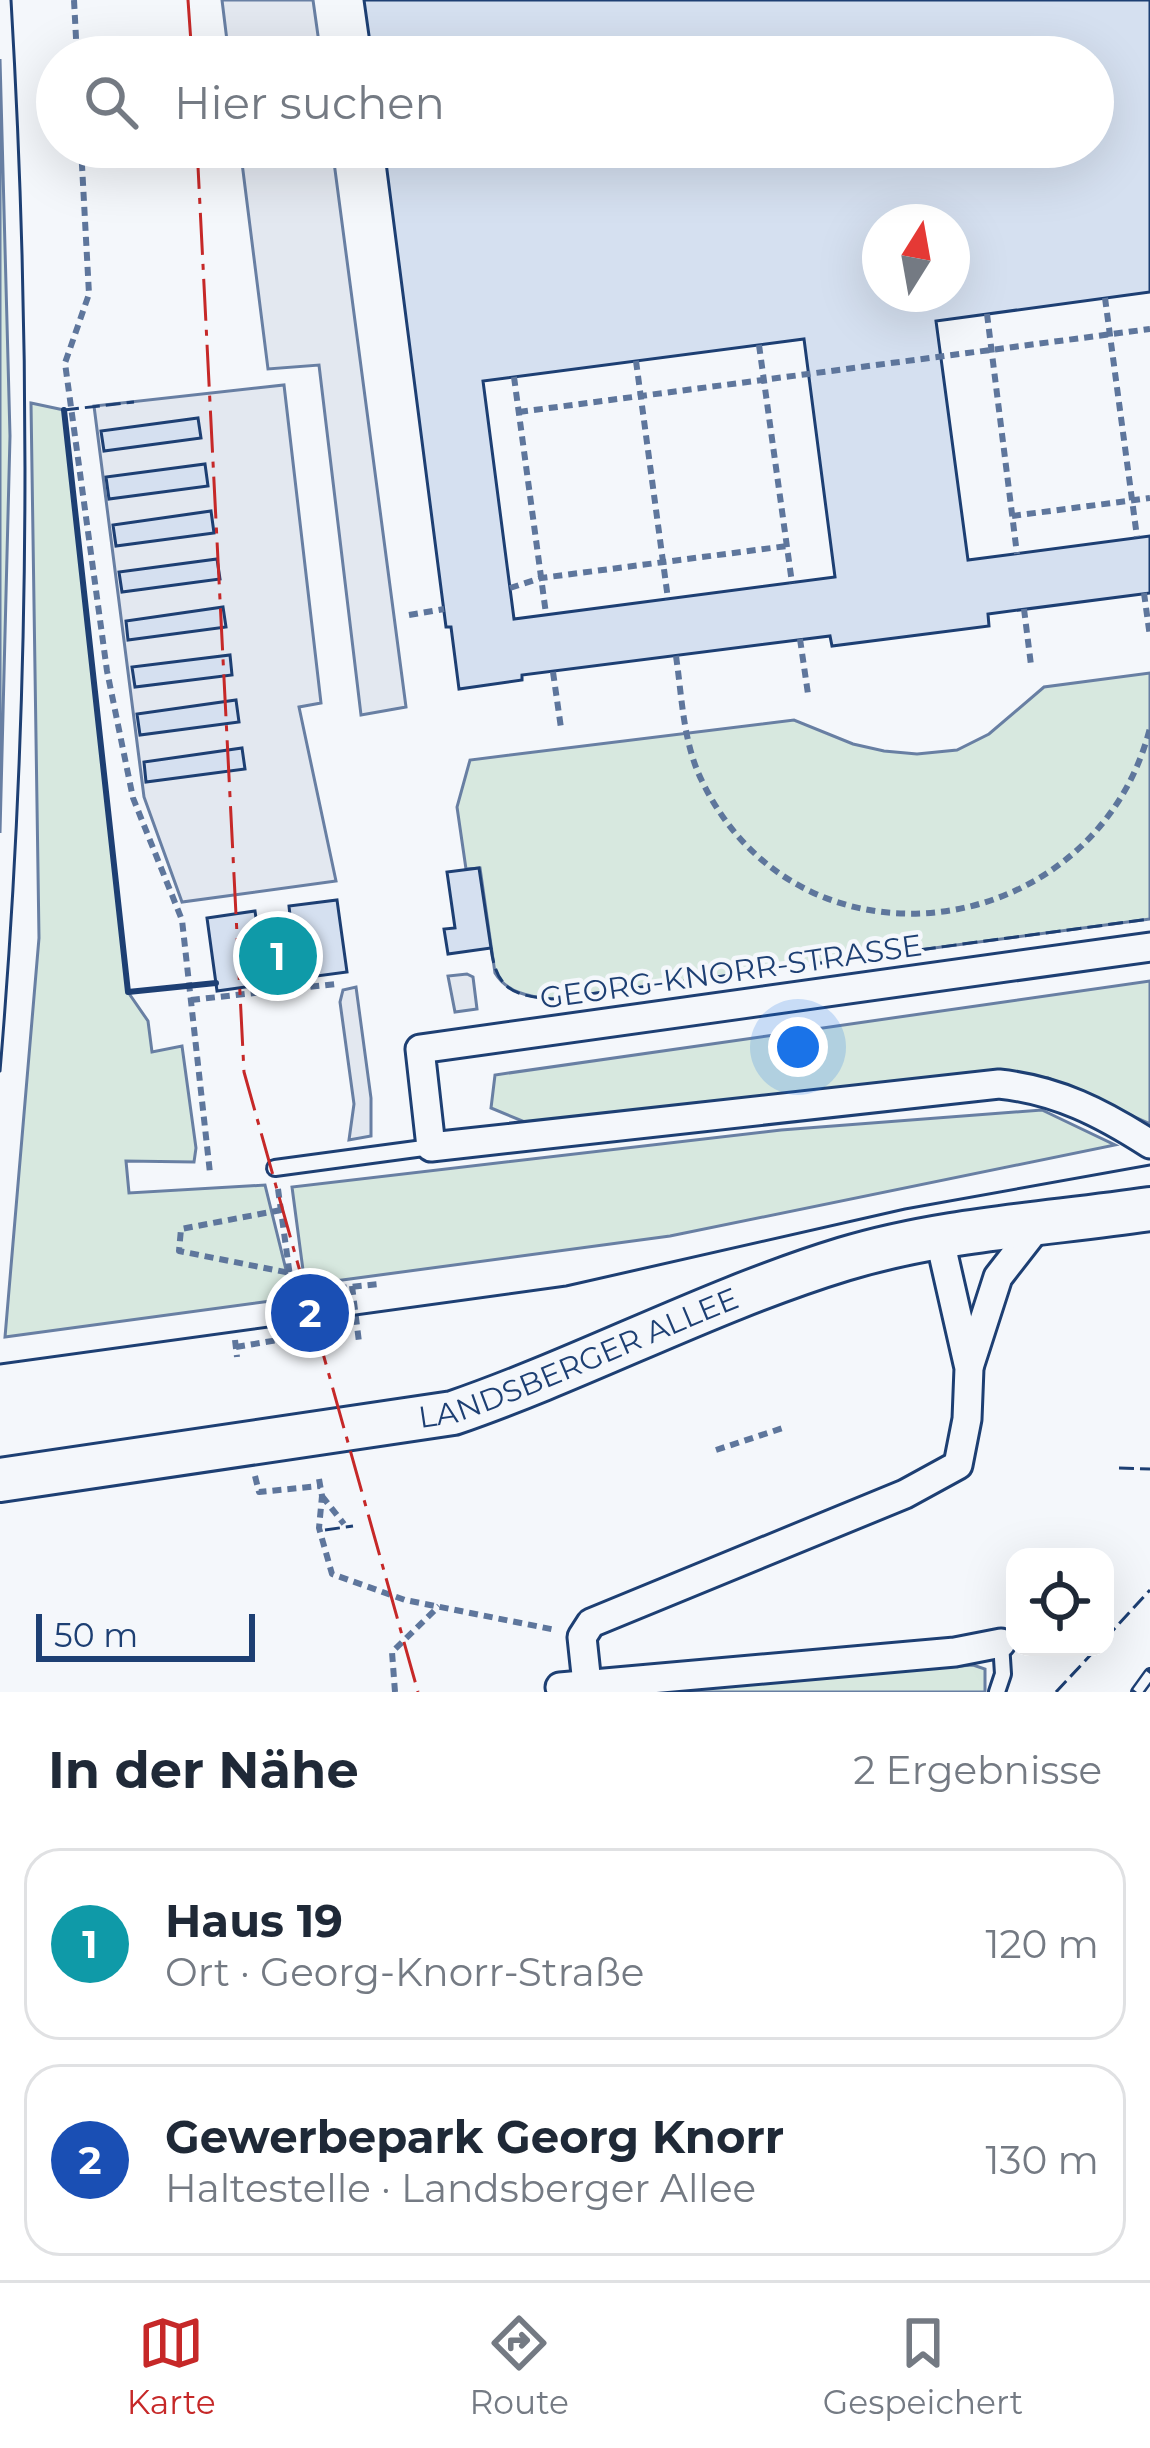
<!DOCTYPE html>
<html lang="de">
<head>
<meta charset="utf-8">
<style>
	:root { --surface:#fff; --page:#f6f6f7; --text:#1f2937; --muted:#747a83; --line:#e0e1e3; --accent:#c62828 }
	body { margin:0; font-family:Montserrat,sans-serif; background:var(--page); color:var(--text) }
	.controls { position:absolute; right:36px; bottom:36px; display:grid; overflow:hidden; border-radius:24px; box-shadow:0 12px 48px #0002 }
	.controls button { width:108px; height:108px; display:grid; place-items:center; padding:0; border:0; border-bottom:3px solid var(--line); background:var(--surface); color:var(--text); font:60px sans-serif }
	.compass { position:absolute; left:862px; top:204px; width:108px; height:108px; border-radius:50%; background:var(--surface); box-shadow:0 12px 48px #0002; rotate:11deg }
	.scale { position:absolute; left:36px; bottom:30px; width:219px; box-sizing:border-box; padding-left:12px; border:6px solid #1d3f73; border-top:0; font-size:33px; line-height:42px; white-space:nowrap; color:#1d3f73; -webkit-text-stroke:9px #f4f7fb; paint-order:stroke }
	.you { position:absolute; left:798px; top:1047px; width:42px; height:42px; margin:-30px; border:9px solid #fff; border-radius:50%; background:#1a73e8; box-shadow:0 0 0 18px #1a73e833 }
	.badge { display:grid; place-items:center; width:78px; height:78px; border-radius:50%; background:var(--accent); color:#fff; font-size:39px; font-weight:700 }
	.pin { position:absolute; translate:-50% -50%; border:6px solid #fff; box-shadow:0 3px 12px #0006 }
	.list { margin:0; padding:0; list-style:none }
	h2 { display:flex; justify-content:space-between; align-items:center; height:156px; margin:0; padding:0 48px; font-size:51px }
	h2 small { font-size:39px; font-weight:400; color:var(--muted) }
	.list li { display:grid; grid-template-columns:78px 1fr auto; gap:36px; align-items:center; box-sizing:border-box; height:192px; margin:0 24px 24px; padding:0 24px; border:3px solid var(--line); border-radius:36px }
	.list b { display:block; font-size:45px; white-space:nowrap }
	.list p { margin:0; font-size:39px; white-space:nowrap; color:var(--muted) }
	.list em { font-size:39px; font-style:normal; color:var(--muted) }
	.icon { flex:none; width:66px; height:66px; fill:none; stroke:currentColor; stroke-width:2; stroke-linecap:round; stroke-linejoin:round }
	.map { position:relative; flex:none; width:1150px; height:1692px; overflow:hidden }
	.search { position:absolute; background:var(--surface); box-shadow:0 12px 48px #0002; left:36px; right:36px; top:36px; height:132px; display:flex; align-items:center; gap:30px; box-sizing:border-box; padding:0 42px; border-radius:66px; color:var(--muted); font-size:45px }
	.sheet { height:588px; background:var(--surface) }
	nav { display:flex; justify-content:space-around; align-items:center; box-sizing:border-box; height:168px; border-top:3px solid var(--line); background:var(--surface); font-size:33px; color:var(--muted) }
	nav a { display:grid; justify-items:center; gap:6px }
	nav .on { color:var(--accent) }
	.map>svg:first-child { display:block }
	.green { fill:#d7e8df; stroke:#687fa3; stroke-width:3 }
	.parking { fill:#e3e8f0; stroke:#687fa3; stroke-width:3 }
	.building { fill:#d5e0f0; stroke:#1d3f73; stroke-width:3; fill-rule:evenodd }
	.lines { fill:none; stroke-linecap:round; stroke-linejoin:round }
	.lane-casing { stroke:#1d3f73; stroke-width:20 }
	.street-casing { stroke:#1d3f73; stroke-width:33 }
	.primary-casing { stroke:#1d3f73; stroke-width:48 }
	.path { stroke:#5e769c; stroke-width:6; stroke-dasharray:9 6; stroke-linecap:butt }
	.lane { stroke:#f4f7fb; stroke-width:14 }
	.street { stroke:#f4f7fb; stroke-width:27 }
	.primary { stroke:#f4f7fb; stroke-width:42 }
	.tram { stroke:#1d3f73; stroke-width:3 }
	.rail-casing { stroke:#1d3f73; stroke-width:14 }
	.rail { stroke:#f4f7fb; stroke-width:9; stroke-dasharray:27; stroke-linecap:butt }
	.fence { stroke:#1d3f73; stroke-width:3; stroke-dasharray:15 6; stroke-linecap:butt }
	.wall { stroke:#1d3f73; stroke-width:6 }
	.power { stroke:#c62828; stroke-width:3; stroke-dasharray:42 9 6 9; stroke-linecap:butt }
	.labels { text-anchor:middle; stroke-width:9; stroke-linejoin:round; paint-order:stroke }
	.street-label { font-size:30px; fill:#1d3f73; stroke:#f4f7fb }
</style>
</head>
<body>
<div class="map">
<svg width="1150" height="1692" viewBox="0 0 1150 1692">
	<rect width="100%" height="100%" fill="#f4f7fb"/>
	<g class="green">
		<path d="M0 59 10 436 0 833Z"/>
		<path d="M31 403 64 410 128 992 148 1021 152 1052 182 1046 196 1148 194 1162 126 1161 129 1193 265 1185 293 1298 5 1337 39 938Z"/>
		<path d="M1150 673V919L552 999C530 997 507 993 495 973L480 868 466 869 457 807 470 760 794 720 853 744 884 751 917 754 957 750 989 734 1044 687Z"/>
		<path d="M1150 981V1124L1048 1078 973 1074 532 1125 491 1108 495 1075Z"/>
		<path d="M1042 1110 1115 1145 670 1236 305 1285 292 1187 781 1130Z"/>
		<path d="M973 1665 985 1669V1692H630Z"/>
	</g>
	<g class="parking">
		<path d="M222 0H313L321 57H229Z"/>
		<path d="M240 147H332L406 707 361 715 319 365 268 369Z"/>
		<path d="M284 385 321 703 299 707 336 881 182 902 144 797 94 406Z"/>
		<path d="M467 974 473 977 477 1009 455 1012 448 976Z"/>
		<path d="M356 987 371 1098V1136L349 1140 354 1104 340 1002 343 990Z"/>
	</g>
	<g class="building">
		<path d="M364 0H1150V292L936 321 968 560 1150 536V593L988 614 989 626 832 646 830 636 522 675V680L459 689 451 627H446L384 147H1093V57H372ZM880 222H952V294H880ZM804 339 835 577 514 619 483 381Z"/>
		<path d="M198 418 201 438 104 451 101 431Z"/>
		<path d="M205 464 208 486 109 499 106 477Z"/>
		<path d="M211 511 214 533 116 546 113 525Z"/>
		<path d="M217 559 220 579 122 592 119 572Z"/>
		<path d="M223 607 226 627 128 640 126 621Z"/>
		<path d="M230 655 232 675 135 687 132 667Z"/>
		<path d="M236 700 239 722 140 735 137 714Z"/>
		<path d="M242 748 245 769 146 782 144 762Z"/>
		<path d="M479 868 491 948 448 954 444 929 455 928 447 872Z"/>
		<path d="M337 900 347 972 302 978 298 972 264 977 260 985 217 991 207 918 255 911 259 939 292 935 289 906Z"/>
	</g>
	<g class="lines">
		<g class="lane-casing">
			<g id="lane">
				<path d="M275 1168 431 1147"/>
				<path d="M997 1692 1003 1674 1001 1643"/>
			</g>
		</g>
		<g class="street-casing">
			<g id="street">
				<path d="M1150 947 420 1049 431 1147 999 1084C1057 1090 1102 1113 1150 1144"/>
				<path d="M970 1364 998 1277 1040 1223"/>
				<path d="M587 1684 582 1637 591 1623 905 1494 958 1465 967 1419 969 1368 939 1236"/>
				<path d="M560 1687 955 1652 1001 1643"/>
			</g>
		</g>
		<g class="primary-casing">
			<g id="primary">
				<path id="s1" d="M0 1480 453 1413C586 1367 710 1300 844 1259 943 1229 1048 1224 1150 1209"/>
			</g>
		</g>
		<g class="path">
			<path d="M74 0 77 57"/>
			<path d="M81 147 89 294 65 363 107 671 133 798 182 920 210 1173"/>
			<path d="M1105 298 1137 537"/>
			<path d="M987 314 1017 554"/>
			<path d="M759 345 792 583"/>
			<path d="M636 361 668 599"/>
			<path d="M514 377 546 614"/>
			<path d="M519 412 1150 329"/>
			<path d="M1012 516 1150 498"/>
			<path d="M510 588 541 578 787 546"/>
			<path d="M1144 593 1150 637"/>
			<path d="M1024 609 1031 665"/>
			<path d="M409 615 444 609"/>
			<path d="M800 639 808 694"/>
			<path d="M676 656C682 697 683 743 702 781 800 985 1095 943 1150 728"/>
			<path d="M553 672 561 728"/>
			<path d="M191 1000 336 984"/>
			<path d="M278 1189 293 1298"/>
			<path d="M281 1210 181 1229 179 1251 290 1273"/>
			<path d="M352 1286 359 1342"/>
			<path d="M293 1293 379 1284"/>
			<path d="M235 1340 237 1357"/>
			<path d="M236 1347 278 1340"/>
			<path d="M716 1450 786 1427"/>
			<path d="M255 1476 259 1492 320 1486"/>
			<path d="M319 1479 322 1496 319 1528 332 1574 405 1600 556 1630"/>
			<path d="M322 1496 344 1524"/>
			<path d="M395 1692 392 1652 439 1606"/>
		</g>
		<use href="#lane" class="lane"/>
		<use href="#street" class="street"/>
		<use href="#primary" class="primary"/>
		<g class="tram">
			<path d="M0 1071C30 716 32 356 11 0"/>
			<path d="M0 1364 566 1286 905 1209 1150 1165"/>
		</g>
		<g class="rail-casing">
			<path id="rail" d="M1137 1692 1150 1674"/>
		</g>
		<use href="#rail" class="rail"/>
		<g class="fence">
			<path d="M64 410 134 402"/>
			<path d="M491 948C496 988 512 996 552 999L1150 919"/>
			<path d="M1119 1468 1150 1469"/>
			<path d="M325 1530 353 1526"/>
			<path d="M1105 1639 1150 1590"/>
			<path d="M1056 1692 1098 1647"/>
		</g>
		<path class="wall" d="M64 410 128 992 216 983"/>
		<g class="power">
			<path d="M188 0 192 57"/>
			<path d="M197 147 244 1072 418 1692"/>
		</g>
	</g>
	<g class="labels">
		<g class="street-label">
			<text transform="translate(731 972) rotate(-8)" y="10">GEORG-KNORR-STRASSE</text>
			<text dy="10" stroke="none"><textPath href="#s1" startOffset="594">LANDSBERGER ALLEE</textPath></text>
		</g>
	</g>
</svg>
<div class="controls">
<button><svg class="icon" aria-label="locate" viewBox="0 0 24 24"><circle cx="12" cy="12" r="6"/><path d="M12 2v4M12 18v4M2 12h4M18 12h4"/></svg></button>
</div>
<svg class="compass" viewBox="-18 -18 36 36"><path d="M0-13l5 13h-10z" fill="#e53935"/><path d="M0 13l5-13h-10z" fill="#747a83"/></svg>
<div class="scale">50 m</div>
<div class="you"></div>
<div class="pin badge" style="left:278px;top:956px;background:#0f9aa8">1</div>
<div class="pin badge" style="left:310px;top:1313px;background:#1a4fb4">2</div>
<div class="search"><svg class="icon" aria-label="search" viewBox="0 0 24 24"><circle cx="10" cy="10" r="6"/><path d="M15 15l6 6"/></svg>Hier suchen</div>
</div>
<section class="sheet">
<h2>In der Nähe<small>2 Ergebnisse</small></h2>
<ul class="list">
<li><span class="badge" style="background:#0f9aa8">1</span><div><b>Haus 19</b><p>Ort · Georg-Knorr-Straße</p></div><em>120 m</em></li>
<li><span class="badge" style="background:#1a4fb4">2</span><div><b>Gewerbepark Georg Knorr</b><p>Haltestelle · Landsberger Allee</p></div><em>130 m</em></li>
</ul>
</section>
<nav>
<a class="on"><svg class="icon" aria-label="map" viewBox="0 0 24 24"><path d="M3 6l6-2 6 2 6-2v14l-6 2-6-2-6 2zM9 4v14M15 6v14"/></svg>Karte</a>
<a><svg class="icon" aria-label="directions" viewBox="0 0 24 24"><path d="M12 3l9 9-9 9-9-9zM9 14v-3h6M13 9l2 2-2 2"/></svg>Route</a>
<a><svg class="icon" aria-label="saved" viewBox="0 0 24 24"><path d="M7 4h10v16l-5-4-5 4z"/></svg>Gespeichert</a>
</nav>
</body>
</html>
